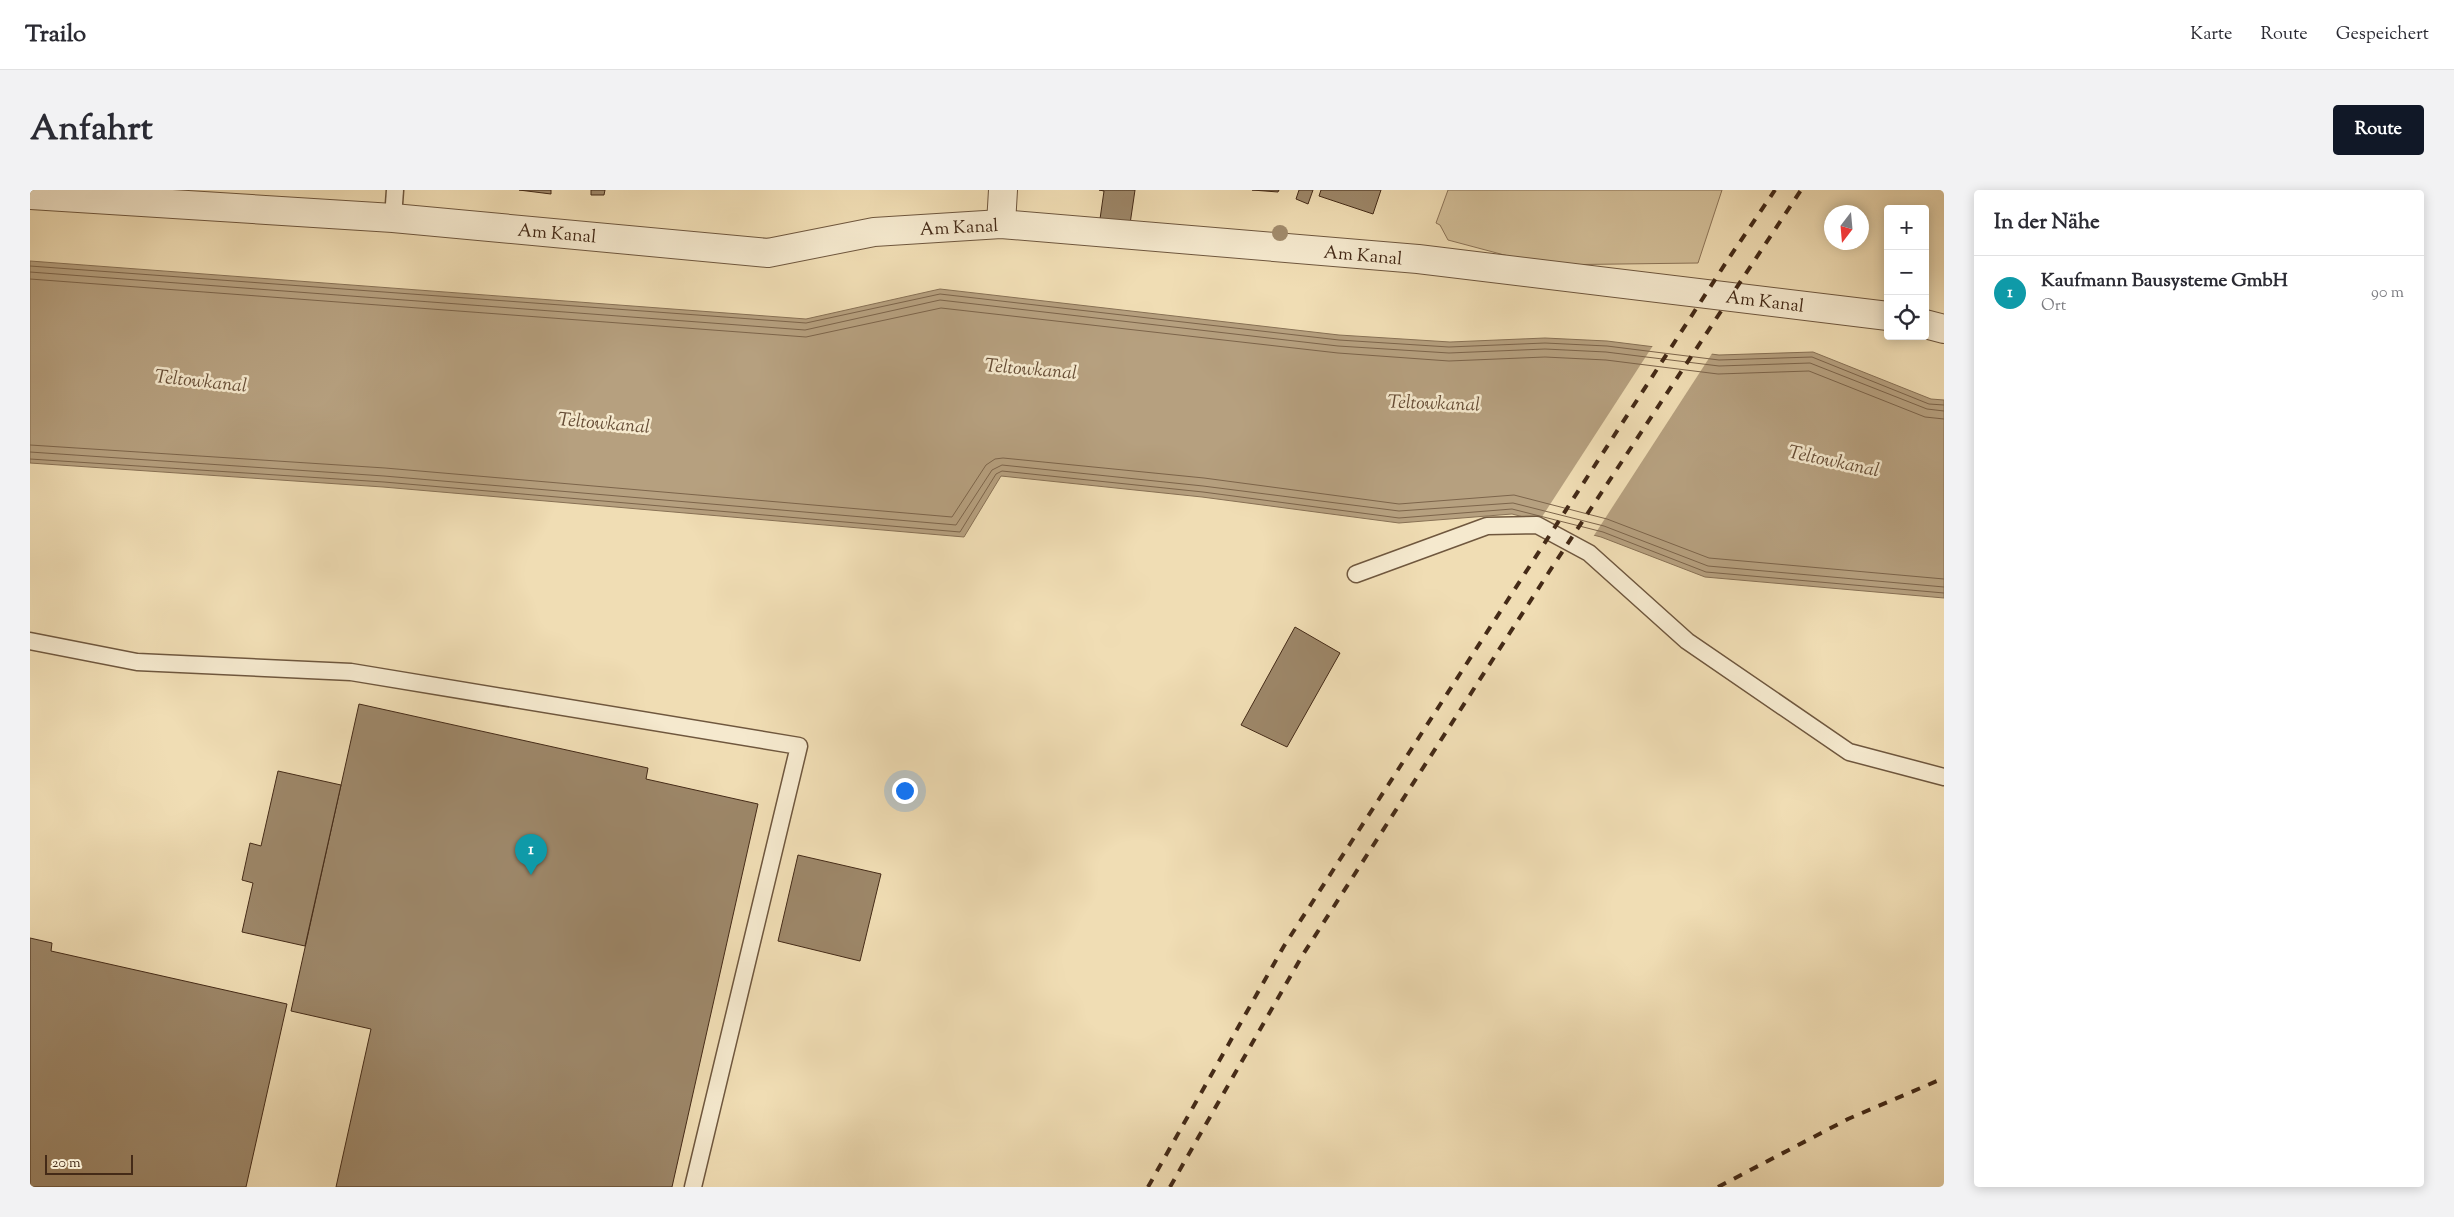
<!DOCTYPE html>
<html lang="de">
<head>
<meta charset="utf-8">
<style>
	:root { --surface:#fff; --page:#f2f2f3; --text:#2b2b33; --muted:#7c7c81; --line:#e1e1e2; --accent:#111827 }
	body { margin:0; font-family:"Sorts Mill Goudy",serif; background:var(--page); color:var(--text) }
	.controls { position:absolute; right:15px; top:15px; display:grid; overflow:hidden; border-radius:5px; box-shadow:0 2px 12px #0003 }
	.controls button { width:45px; height:45px; display:grid; place-items:center; padding:0; border:0; border-bottom:1px solid var(--line); background:var(--surface); color:var(--text); font:25px sans-serif }
	.compass { position:absolute; left:1794px; top:15px; width:45px; height:45px; border-radius:50%; background:var(--surface); box-shadow:0 2px 12px #0003; rotate:196deg }
	.scale { position:absolute; left:15px; bottom:12px; width:88px; box-sizing:border-box; padding-left:5px; border:2px solid #442a17; border-top:0; font-size:14px; line-height:18px; white-space:nowrap; color:#442a17; -webkit-text-stroke:4px #f5e9ce; paint-order:stroke }
	.you { position:absolute; left:874px; top:600px; width:18px; height:18px; margin:-12px; border:4px solid #fff; border-radius:50%; background:#1a73e8; box-shadow:0 0 0 8px #1a73e833 }
	.badge { display:grid; place-items:center; width:32px; height:32px; border-radius:50%; background:var(--accent); color:#fff; font-size:16px; font-weight:700 }
	.pin { position:absolute; translate:-50% -41px; filter:drop-shadow(0 1px 2px #0008) }
	.pin::after { content:''; position:absolute; top:26px; width:18px; height:15px; background:inherit; clip-path:polygon(0 0,100% 0,50% 100%) }
	.list { margin:0; padding:0; list-style:none }
	h2 { display:flex; justify-content:space-between; align-items:center; height:65px; margin:0; padding:0 20px; font-size:21px }
	h2 small { font-size:16px; font-weight:400; color:var(--muted) }
	.list li { display:grid; grid-template-columns:32px 1fr auto; gap:15px; align-items:center; box-sizing:border-box; height:75px; padding:0 20px; border-top:1px solid var(--line) }
	.list b { display:block; font-size:19px; white-space:nowrap }
	.list p { margin:0; font-size:16px; white-space:nowrap; color:var(--muted) }
	.list em { font-size:16px; font-style:normal; color:var(--muted) }
	.icon { flex:none; width:28px; height:28px; fill:none; stroke:currentColor; stroke-width:2; stroke-linecap:round; stroke-linejoin:round }
	.map { position:relative; flex:none; width:1914px; height:997px; overflow:hidden; border-radius:5px }
	header { display:flex; align-items:center; gap:30px; box-sizing:border-box; height:70px; padding:0 25px; background:var(--surface); border-bottom:1px solid var(--line) }
	header strong { font-size:24px }
	nav { display:flex; gap:28px; margin-inline-start:auto; font-size:18px }
	.intro { display:flex; align-items:center; justify-content:space-between; box-sizing:border-box; height:120px; padding:0 30px }
	h1 { margin:0; font-size:35px }
	.button { padding:12px 22px; border-radius:5px; background:var(--accent); color:#fff; font-size:18px; font-weight:700 }
	main { display:flex; gap:30px; padding:0 30px }
	aside { flex:1; background:var(--surface); border-radius:5px; box-shadow:0 2px 12px #0003 }
	.map>svg:first-child { display:block }
	.green { fill:#d3bf99; stroke:#8c7458 }
	.water { fill:#b6a07f; stroke:#887155 }
	.pier { fill:#f0ddb4 }
	.lines { fill:none; stroke-linecap:round; stroke-linejoin:round }
	.shore { stroke:#7d654b; stroke-width:1 }
	.building { fill:#9d8769; stroke:#442a17 }
	.service-casing { stroke:#6f573e; stroke-width:19 }
	.minor-casing { stroke:#6f573e; stroke-width:30 }
	.service { stroke:#f5e9ce; stroke-width:16 }
	.minor { stroke:#f5e9ce; stroke-width:28 }
	.rail { stroke:#442a17; stroke-width:4; stroke-dasharray:9 9; stroke-linecap:butt }
	.tree { fill:#a18b6c }
	.labels { text-anchor:middle; stroke-width:5; stroke-linejoin:round; paint-order:stroke }
	.street-label { font-size:18px; fill:#442a17; stroke:#f5e9ce }
	.water-label { font-size:19px; font-style:italic; fill:#664d36; stroke:#f5e9ce }
</style>
</head>
<body>
<header>
<strong>Trailo</strong>
<nav><a>Karte</a><a>Route</a><a>Gespeichert</a></nav>
</header>
<div class="intro"><h1>Anfahrt</h1><a class="button">Route</a></div>
<main>
<div class="map">
<svg width="1914" height="997" viewBox="0 0 1914 997">
	<rect width="100%" height="100%" fill="#f0ddb4"/>
	<filter id="stains"><feTurbulence type="fractalNoise" baseFrequency=".004" numOctaves="4"/><feColorMatrix values="0 0 0 0 .2 0 0 0 0 .09 0 0 0 0 .02 0 0 0 .5 -.17"/></filter>
	<radialGradient id="worn" r=".72"><stop offset=".6" stop-color="#630" stop-opacity="0"/><stop offset="1" stop-color="#630" stop-opacity=".3"/></radialGradient>
	<path class="green" d="M1418 0H1692L1668 73 1512 75 1418 50 1410 35 1406 33Z"/>
	<path class="water" d="M0 71 776 129 910 99 1309 145 1420 152 1515 148 1577 151 1689 165 1783 162 1901 209 1914 210V408L1675 387 1571 347 1482 324 1369 333 1172 307 971 286 934 347 353 297 0 273Z"/>
	<path class="pier" d="M1624 154 1683 162 1563 347 1508 333Z"/>
	<g class="lines">
		<g class="shore">
			<path d="M0 76 776 133 910 104 1309 150 1419 157 1515 153 1577 156 1689 170 1782 167 1899 214 1914 215"/>
			<path d="M0 82 775 140 910 110 1308 156 1419 163 1515 159 1576 162 1689 176 1780 173 1897 219 1914 221"/>
			<path d="M0 89 776 147 911 118 1308 163 1419 171 1515 167 1576 170 1688 184 1779 181 1895 227 1914 229"/>
			<path d="M0 255 355 278 922 327 956 275 965 269 973 268 1174 288 1369 314 1484 305 1577 329 1679 368 1914 389"/>
			<path d="M0 262 354 286 926 335 962 280 972 275 1173 296 1369 321 1483 313 1574 336 1678 376 1914 397"/>
			<path d="M0 269 354 292 930 342 966 284 972 281 1173 302 1369 328 1482 319 1573 342 1676 382 1914 403"/>
		</g>
	</g>
	<g class="building">
		<path d="M489 0H521V4Z"/>
		<path d="M561 0H575L574 5H561Z"/>
		<path d="M1069 0H1105L1100 34 1070 29 1074 1Z"/>
		<path d="M1222 0H1249L1248 2Z"/>
		<path d="M1269 0H1283L1278 14 1266 9Z"/>
		<path d="M1291 0H1351L1343 24 1289 6Z"/>
		<path d="M1265 437 1310 463 1257 557 1211 535Z"/>
		<path d="M329 514 618 578 616 589 728 614 642 997H306L341 839 261 821Z"/>
		<path d="M248 581 311 595 275 756 212 742 223 693 212 690 220 653 231 656Z"/>
		<path d="M768 665 851 684 830 771 748 751Z"/>
		<path d="M0 748 22 753 21 761 257 814 216 997H0Z"/>
	</g>
	<g class="lines">
		<g class="service-casing">
			<g id="service">
				<path d="M363 28 365 0"/>
				<path d="M1326 384 1457 336 1507 335 1559 363 1657 451 1819 562 1914 587"/>
				<path d="M0 451 107 472 321 482 769 556 663 997"/>
			</g>
		</g>
		<g class="minor-casing">
			<g id="minor">
				<path d="M0 5 363 28 738 63 844 42 971 34 1388 69 1858 126"/>
				<path d="M971 34 973 0"/>
				<path d="M1895 134 1914 139"/>
			</g>
		</g>
		<use href="#service" class="service"/>
		<use href="#minor" class="minor"/>
		<g class="rail">
			<path d="M1118 997 1254 756 1697 71 1745 0"/>
			<path d="M1140 997 1272 766 1519 382 1771 0"/>
			<path d="M1688 997 1818 929 1914 888"/>
		</g>
	</g>
	<circle class="tree" cx="1250" cy="43" r="8"/>
	<g class="labels">
		<g class="street-label">
			<text transform="translate(929 37) rotate(-3)" y="6">Am Kanal</text>
			<text transform="translate(527 43) rotate(5)" y="6">Am Kanal</text>
			<text transform="translate(1333 65) rotate(5)" y="6">Am Kanal</text>
			<text transform="translate(1735 111) rotate(7)" y="6">Am Kanal</text>
		</g>
		<g class="water-label">
			<text transform="translate(1001 178) rotate(5)" y="7">Teltowkanal</text>
			<text transform="translate(171 190) rotate(6)" y="7">Teltowkanal</text>
			<text transform="translate(1404 212) rotate(2)" y="7">Teltowkanal</text>
			<text transform="translate(574 232) rotate(5)" y="7">Teltowkanal</text>
			<text transform="translate(1804 270) rotate(12)" y="7">Teltowkanal</text>
		</g>
	</g>
	<rect width="100%" height="100%" filter="url(#stains)"/>
	<rect width="100%" height="100%" fill="url(#worn)"/>
</svg>
<div class="controls">
<button>+</button>
<button>−</button>
<button><svg class="icon" aria-label="locate" viewBox="0 0 24 24"><circle cx="12" cy="12" r="6"/><path d="M12 2v4M12 18v4M2 12h4M18 12h4"/></svg></button>
</div>
<svg class="compass" viewBox="-18 -18 36 36"><path d="M0-13l5 13h-10z" fill="#e53935"/><path d="M0 13l5-13h-10z" fill="#7c7c81"/></svg>
<div class="scale">20 m</div>
<div class="you"></div>
<div class="pin badge" style="left:501px;top:685px;background:#0f9aa8">1</div>
</div>
<aside>
<h2>In der Nähe<small></small></h2>
<ul class="list">
<li><span class="badge" style="background:#0f9aa8">1</span><div><b>Kaufmann Bausysteme GmbH</b><p>Ort</p></div><em>90 m</em></li>
</ul>
</aside>
</main>
</body>
</html>
